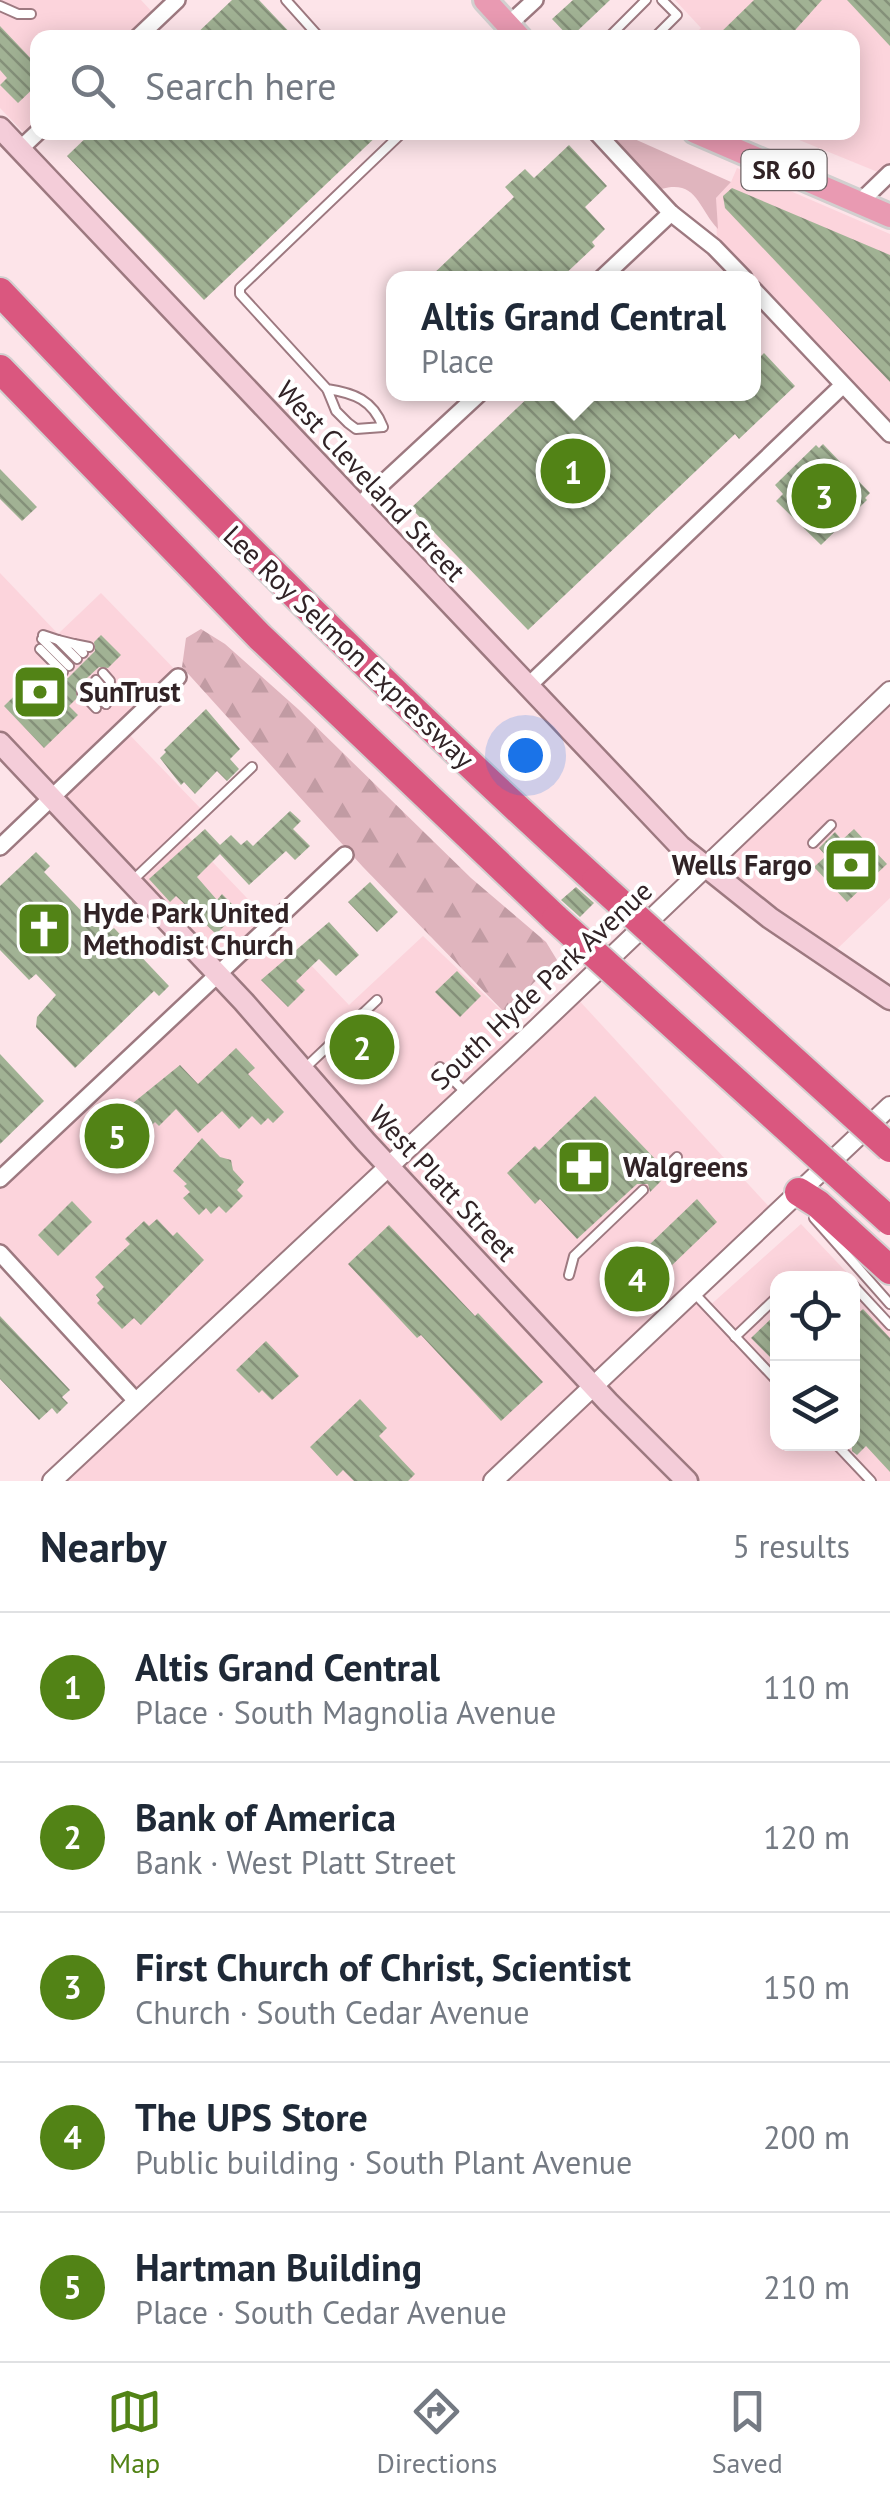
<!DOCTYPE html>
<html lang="en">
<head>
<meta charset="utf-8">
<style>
	:root { --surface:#fff; --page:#f2f2f3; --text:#1f2937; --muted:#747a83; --line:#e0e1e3; --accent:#528316 }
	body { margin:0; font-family:"PT Sans",sans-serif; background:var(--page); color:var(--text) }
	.controls { position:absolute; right:30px; bottom:30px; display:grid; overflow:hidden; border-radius:20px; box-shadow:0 5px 25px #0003 }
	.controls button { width:90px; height:90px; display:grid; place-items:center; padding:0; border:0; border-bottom:2px solid var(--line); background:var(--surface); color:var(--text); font:50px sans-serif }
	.you { position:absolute; left:525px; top:755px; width:35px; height:35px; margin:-25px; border:8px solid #fff; border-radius:50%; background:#1a73e8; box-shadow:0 0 0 15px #1a73e833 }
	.badge { display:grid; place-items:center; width:65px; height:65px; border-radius:50%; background:var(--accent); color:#fff; font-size:32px; font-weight:700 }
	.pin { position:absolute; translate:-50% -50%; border:5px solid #fff; box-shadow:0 2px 10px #0006 }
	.popup { position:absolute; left:386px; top:271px; width:375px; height:130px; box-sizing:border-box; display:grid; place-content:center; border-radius:20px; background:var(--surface); filter:drop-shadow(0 2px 8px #0005); font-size:32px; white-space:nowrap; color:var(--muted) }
	.popup b { font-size:38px; color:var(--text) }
	.popup::after { content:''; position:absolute; left:50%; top:100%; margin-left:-20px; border:20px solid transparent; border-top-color:var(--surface) }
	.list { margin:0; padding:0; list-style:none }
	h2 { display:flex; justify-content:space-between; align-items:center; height:130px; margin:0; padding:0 40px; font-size:42px }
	h2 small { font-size:32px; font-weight:400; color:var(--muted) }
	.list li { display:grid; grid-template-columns:65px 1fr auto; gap:30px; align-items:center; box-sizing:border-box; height:150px; padding:0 40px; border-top:2px solid var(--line) }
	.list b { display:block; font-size:38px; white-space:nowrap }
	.list p { margin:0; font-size:32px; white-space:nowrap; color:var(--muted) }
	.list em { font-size:32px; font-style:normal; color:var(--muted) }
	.icon { flex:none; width:55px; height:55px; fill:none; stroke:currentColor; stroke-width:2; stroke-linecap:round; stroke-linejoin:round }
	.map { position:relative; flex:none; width:890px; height:1481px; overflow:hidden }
	.search { position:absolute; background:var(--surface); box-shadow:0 5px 25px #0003; left:30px; right:30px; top:30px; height:110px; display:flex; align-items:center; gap:25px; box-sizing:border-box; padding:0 35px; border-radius:20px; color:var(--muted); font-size:38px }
	.sheet { height:880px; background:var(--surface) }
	nav { display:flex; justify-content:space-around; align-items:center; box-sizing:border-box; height:140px; border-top:2px solid var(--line); background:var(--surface); font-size:28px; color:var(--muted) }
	nav a { display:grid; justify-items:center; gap:5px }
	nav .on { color:var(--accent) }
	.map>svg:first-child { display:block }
	.built { fill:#fcd4dc }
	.forest { fill:url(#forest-firs) }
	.park { fill:#e0b5be }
	.building { fill:url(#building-back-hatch) }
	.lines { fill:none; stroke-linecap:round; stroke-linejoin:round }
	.service-casing { stroke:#9d7980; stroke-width:12 }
	.minor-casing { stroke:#9d7980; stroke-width:20 }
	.tertiary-casing { stroke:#9d7980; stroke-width:22 }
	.secondary-casing { stroke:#9d7980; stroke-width:25 }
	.primary-casing { stroke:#d2cfcf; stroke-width:28 }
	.motorway-casing { stroke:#d2cfcf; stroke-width:32 }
	.service { stroke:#fff; stroke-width:8 }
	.minor { stroke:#fff; stroke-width:15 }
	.tertiary { stroke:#fff; stroke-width:18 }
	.secondary { stroke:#f4cdd9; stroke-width:20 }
	.primary { stroke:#e99ab2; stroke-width:22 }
	.motorway { stroke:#da577f; stroke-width:28 }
	.motorway-bridge-casing { stroke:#d2cfcf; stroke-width:32; stroke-linecap:butt }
	.motorway-bridge { stroke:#da577f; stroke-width:28 }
	.labels { text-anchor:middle; stroke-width:8; stroke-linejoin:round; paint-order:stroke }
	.shield { fill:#fff; stroke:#6f6567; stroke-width:2.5 }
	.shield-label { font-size:25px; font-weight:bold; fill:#312326 }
	.street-label { font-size:28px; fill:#312326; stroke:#fff }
	.poi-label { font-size:28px; font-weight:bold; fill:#312326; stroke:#fff; text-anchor:start }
</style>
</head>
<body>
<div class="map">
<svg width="890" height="1481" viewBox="0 0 890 1481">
	<defs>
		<pattern id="forest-firs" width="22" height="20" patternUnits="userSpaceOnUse" patternTransform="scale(2.5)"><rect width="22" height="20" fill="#e0b5be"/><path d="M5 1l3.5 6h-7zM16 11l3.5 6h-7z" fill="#c19ba3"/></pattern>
		<pattern id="building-back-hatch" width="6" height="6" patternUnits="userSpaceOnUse" patternTransform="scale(2.5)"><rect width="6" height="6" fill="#a1b294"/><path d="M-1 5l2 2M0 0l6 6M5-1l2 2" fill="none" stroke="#849079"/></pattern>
	</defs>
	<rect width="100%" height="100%" fill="#fde4e9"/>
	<g class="built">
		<path d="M0 0H141L153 13 128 37 38 38 37 124 26 135 0 108Z"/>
		<path d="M675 0H890V177L782 133 852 132V38L692 37 701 28Z"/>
		<path d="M737 168 890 234V429L753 289V278H744L717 246 716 198 731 182Z"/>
		<path d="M0 573 58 634 101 593 180 675 46 801 0 753Z"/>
		<path d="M890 698V898L836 950 759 905 704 864Z"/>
		<path d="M125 730 202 810 182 830 349 1005 423 936 526 1034 381 1169 673 1481H54L139 1402 0 1251V1182L214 981 49 802Z"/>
		<path d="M575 996 773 1211 592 1382 393 1167Z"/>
		<path d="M801 1224 852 1278H778L777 1382 707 1308Z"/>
		<path d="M852 1279 890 1318V1481H872L837 1444H852Z"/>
		<path d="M696 1299 777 1386 778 1444H832L867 1481H690L601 1386Z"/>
	</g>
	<path class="forest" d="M201 629 225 644 298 709 471 878 546 942 557 960 504 1012 363 867 182 667 186 638Z"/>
	<path class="park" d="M608 133H621L731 182 716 198 718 229C698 208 697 179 661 189Z"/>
	<g class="building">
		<path d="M232 0H259L295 38H192Z"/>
		<path d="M573 0H610L570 38 552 19Z"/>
		<path d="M754 0H822L788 38H715Z"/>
		<path d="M847 0H890V46Z"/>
		<path d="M0 26 38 66V84L18 103 0 85 7 78 0 70Z"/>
		<path d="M92 132H381L204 300 67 156Z"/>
		<path d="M569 145 607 186 585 207 605 229 592 242 595 246 561 278H429L514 197 505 187 525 169 534 178Z"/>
		<path d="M732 188 890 255V382L725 208 723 196Z"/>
		<path d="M764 353 795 386 739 439 735 434 528 630 411 508 532 394H753V364Z"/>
		<path d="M823 444 870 493 865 498 867 500 821 545 776 501 783 494 775 485 816 445 819 448Z"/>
		<path d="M0 469 37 507 22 521 0 499Z"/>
		<path d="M101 635 121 655 108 668 99 667 76 688 77 698 69 706 78 715 44 748 4 706 39 672 51 684 58 677 68 678 95 651 94 642Z"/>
		<path d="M206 709 240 749 230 759 239 769 227 781 217 771 195 794 184 782 181 785 160 758 166 752 164 750Z"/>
		<path d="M290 811 301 821 293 829 310 846 295 860 286 851 249 885 220 854 197 877 217 900 222 894 235 907 229 912 234 917 216 934 176 896 170 902 149 879 205 829 220 845 231 835 241 845 247 840 253 846Z"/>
		<path d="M854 829 887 864 847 902 814 867 826 856 819 848 835 832 842 840Z"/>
		<path d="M36 852 50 866 44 872 91 921 96 916 110 931 114 928 169 986 159 996 154 991 75 1068 36 1027 37 1017 56 995 36 974 29 980 0 950V886Z"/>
		<path d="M370 882 398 912 377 932 348 902Z"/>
		<path d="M576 887 594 903 580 917 561 900Z"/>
		<path d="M329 922 359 955 336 976 319 959 296 981 305 990 288 1007 261 980Z"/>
		<path d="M457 971 481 996 460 1017 435 992Z"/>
		<path d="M367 1028 390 1052 361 1080 338 1056 342 1051 338 1047 356 1030 361 1034Z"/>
		<path d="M236 1048 255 1068 248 1074 284 1112 273 1123 268 1118 261 1125 252 1116 239 1129 222 1111 198 1133 176 1109 159 1126 155 1122 120 1156 97 1132 180 1065 198 1084Z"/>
		<path d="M0 1054 44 1101 0 1144Z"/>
		<path d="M595 1096 659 1163 653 1175 661 1181 650 1192 648 1184H637L577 1239 540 1199 535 1204 507 1173 535 1146 539 1150Z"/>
		<path d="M202 1138 220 1157 231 1160 233 1170 244 1182 237 1190 243 1196 226 1213 219 1206 211 1214 206 1208 199 1215 183 1198 190 1192 184 1186 187 1184 173 1171Z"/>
		<path d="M697 1199 717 1222 645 1291 640 1287 633 1295 620 1281 628 1273 624 1269Z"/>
		<path d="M72 1201 92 1222 58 1256 38 1235Z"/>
		<path d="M157 1219 173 1236 177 1232 204 1260 141 1325 134 1318 122 1329 97 1303 100 1300 96 1295 104 1287 95 1277 130 1244 125 1239 144 1221 149 1226Z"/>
		<path d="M389 1225 475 1316 478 1313 543 1382 501 1421 421 1335 417 1338 348 1264Z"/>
		<path d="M863 1309 890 1338V1472L866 1446 857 1455 852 1451V1319Z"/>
		<path d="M778 1312V1365L751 1338Z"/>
		<path d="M0 1316 70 1390 62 1397 68 1403 57 1414 52 1408 39 1420 0 1379Z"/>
		<path d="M266 1341 299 1376 272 1400 262 1390 259 1393 236 1370Z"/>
		<path d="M360 1399 387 1428 379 1436 415 1474 408 1481H354L343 1470 337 1476 310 1447Z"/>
	</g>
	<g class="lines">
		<g class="service-casing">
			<g id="service">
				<path d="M286 0 320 38"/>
				<path d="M0 6 18 14H31"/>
				<path d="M608 38 646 0"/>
				<path d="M654 38 677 15 662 0"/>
				<path d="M327 389C354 393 373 400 383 427L356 429 348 423 336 411 327 389 240 294V288L403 132"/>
				<path d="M43 635 58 640 77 659"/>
				<path d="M42 639 69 666"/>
				<path d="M58 640 74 644 83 653"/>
				<path d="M74 644 89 647"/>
				<path d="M40 649 63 672"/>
				<path d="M103 673 110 681 109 696"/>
				<path d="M96 680 109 696 106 704"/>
				<path d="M89 687 106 704"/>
				<path d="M82 693 96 708"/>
				<path d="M813 843 831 825"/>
				<path d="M132 881 252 767"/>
				<path d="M440 1067 466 1093"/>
				<path d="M304 1069 377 1000"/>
				<path d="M660 1174 677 1157"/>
				<path d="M814 1218 890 1304"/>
				<path d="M569 1275 574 1256 643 1190"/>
				<path d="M796 1278H805"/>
				<path d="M852 1284 890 1325"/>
				<path d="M695 1294 778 1382"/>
				<path d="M735 1337 778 1296"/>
				<path d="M836 1444 871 1481"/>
			</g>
		</g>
		<g class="minor-casing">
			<g id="minor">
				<path d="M508 25 535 0"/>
				<path d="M137 38 177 0"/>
				<path d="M596 132 671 213 714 247 744 278"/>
				<path d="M20 149 38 132"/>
				<path d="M860 202 890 173"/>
				<path d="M602 278 671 213"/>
				<path d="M753 289 890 434"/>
				<path d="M357 507 479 394"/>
				<path d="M527 687 843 385"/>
				<path d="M0 847 178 677"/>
				<path d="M0 1179 345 855"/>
				<path d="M0 1253 137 1402"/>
			</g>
		</g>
		<g class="tertiary-casing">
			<g id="tertiary">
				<path d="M52 1481 537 1028 890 691"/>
				<path d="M493 1481 890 1106"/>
			</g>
		</g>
		<g class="secondary-casing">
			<g id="secondary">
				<path d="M0 128 680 846 770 918 890 999"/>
				<path d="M0 743 244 1002 365 1141 608 1402 687 1481"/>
			</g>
		</g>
		<g class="primary-casing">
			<g id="primary">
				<path d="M485 0 520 38"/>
				<path d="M695 132 890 216"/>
			</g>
		</g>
		<g class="motorway-casing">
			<g id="motorway">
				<path d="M0 292C192 495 389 693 596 881"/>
				<path d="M0 369 260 637 556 919"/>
				<path d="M799 1192 818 1204 890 1270"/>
			</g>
		</g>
		<use href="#service" class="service"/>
		<use href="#minor" class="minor"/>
		<use href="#tertiary" class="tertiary"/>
		<use href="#secondary" class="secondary"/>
		<use href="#primary" class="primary"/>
		<use href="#motorway" class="motorway"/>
		<g class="motorway-bridge-casing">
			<g id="motorway-bridge">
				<path d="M596 881 890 1148"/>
				<path d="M556 919 890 1221"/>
			</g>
		</g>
		<use href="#motorway-bridge" class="motorway-bridge"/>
	</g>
	<defs>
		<g id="bank-square" transform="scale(2.875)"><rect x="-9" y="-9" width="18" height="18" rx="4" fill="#528316" stroke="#fff"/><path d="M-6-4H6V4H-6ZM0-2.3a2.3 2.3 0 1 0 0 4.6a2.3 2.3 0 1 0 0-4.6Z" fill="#fff"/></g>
		<g id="church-square" transform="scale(2.875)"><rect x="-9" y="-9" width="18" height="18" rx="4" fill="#528316" stroke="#fff"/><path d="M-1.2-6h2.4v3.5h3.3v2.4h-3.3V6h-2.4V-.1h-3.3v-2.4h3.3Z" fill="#fff"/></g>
		<g id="pharmacy-square" transform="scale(2.875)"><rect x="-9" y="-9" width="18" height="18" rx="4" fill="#528316" stroke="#fff"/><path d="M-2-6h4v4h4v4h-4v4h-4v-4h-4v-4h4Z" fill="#fff"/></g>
	</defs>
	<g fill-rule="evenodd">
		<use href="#bank-square" x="40" y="692"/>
		<use href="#bank-square" x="851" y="865"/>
		<use href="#church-square" x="44" y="929"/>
		<use href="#pharmacy-square" x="584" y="1167"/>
	</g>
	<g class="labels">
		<rect class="shield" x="741.5" y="150" width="85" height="40" rx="8"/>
		<g class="shield-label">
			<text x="784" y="179">SR 60</text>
		</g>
		<g class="street-label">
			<text transform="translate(371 481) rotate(47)" y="10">West Cleveland Street</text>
			<text transform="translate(349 647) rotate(44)" y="10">Lee Roy Selmon Expressway</text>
			<text transform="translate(541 985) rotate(-43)" y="10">South Hyde Park Avenue</text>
			<text transform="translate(443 1183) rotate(47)" y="10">West Platt Street</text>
		</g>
		<g class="poi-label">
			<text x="79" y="702">SunTrust</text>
			<text x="812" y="875" text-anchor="end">Wells Fargo</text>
			<text x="83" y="923">Hyde Park United<tspan x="83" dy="32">Methodist Church</tspan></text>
			<text x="623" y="1177">Walgreens</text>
		</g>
	</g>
</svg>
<div class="controls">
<button><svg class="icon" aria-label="locate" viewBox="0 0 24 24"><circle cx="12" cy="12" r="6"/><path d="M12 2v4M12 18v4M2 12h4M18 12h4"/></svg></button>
<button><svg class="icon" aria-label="layers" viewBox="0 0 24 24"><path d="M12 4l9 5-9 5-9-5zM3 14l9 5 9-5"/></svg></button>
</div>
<div class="you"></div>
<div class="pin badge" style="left:573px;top:471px">1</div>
<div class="popup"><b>Altis Grand Central</b>Place</div>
<div class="pin badge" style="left:362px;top:1047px">2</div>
<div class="pin badge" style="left:824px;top:496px">3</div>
<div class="pin badge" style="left:637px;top:1279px">4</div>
<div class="pin badge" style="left:117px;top:1136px">5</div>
<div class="search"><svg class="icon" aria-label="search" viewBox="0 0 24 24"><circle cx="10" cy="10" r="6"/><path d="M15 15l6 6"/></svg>Search here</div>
</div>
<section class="sheet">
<h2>Nearby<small>5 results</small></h2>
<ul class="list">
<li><span class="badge">1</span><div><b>Altis Grand Central</b><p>Place · South Magnolia Avenue</p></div><em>110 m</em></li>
<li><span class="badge">2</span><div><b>Bank of America</b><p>Bank · West Platt Street</p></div><em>120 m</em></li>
<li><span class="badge">3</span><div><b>First Church of Christ, Scientist</b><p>Church · South Cedar Avenue</p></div><em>150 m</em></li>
<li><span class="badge">4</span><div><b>The UPS Store</b><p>Public building · South Plant Avenue</p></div><em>200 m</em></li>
<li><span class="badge">5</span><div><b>Hartman Building</b><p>Place · South Cedar Avenue</p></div><em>210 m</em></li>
</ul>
</section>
<nav>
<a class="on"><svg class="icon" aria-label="map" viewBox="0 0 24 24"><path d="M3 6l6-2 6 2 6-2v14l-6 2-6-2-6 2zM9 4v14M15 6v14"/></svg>Map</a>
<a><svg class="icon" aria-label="directions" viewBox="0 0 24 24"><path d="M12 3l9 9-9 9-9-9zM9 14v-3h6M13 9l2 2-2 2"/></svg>Directions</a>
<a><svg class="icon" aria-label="saved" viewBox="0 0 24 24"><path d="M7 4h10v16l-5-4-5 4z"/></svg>Saved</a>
</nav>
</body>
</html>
